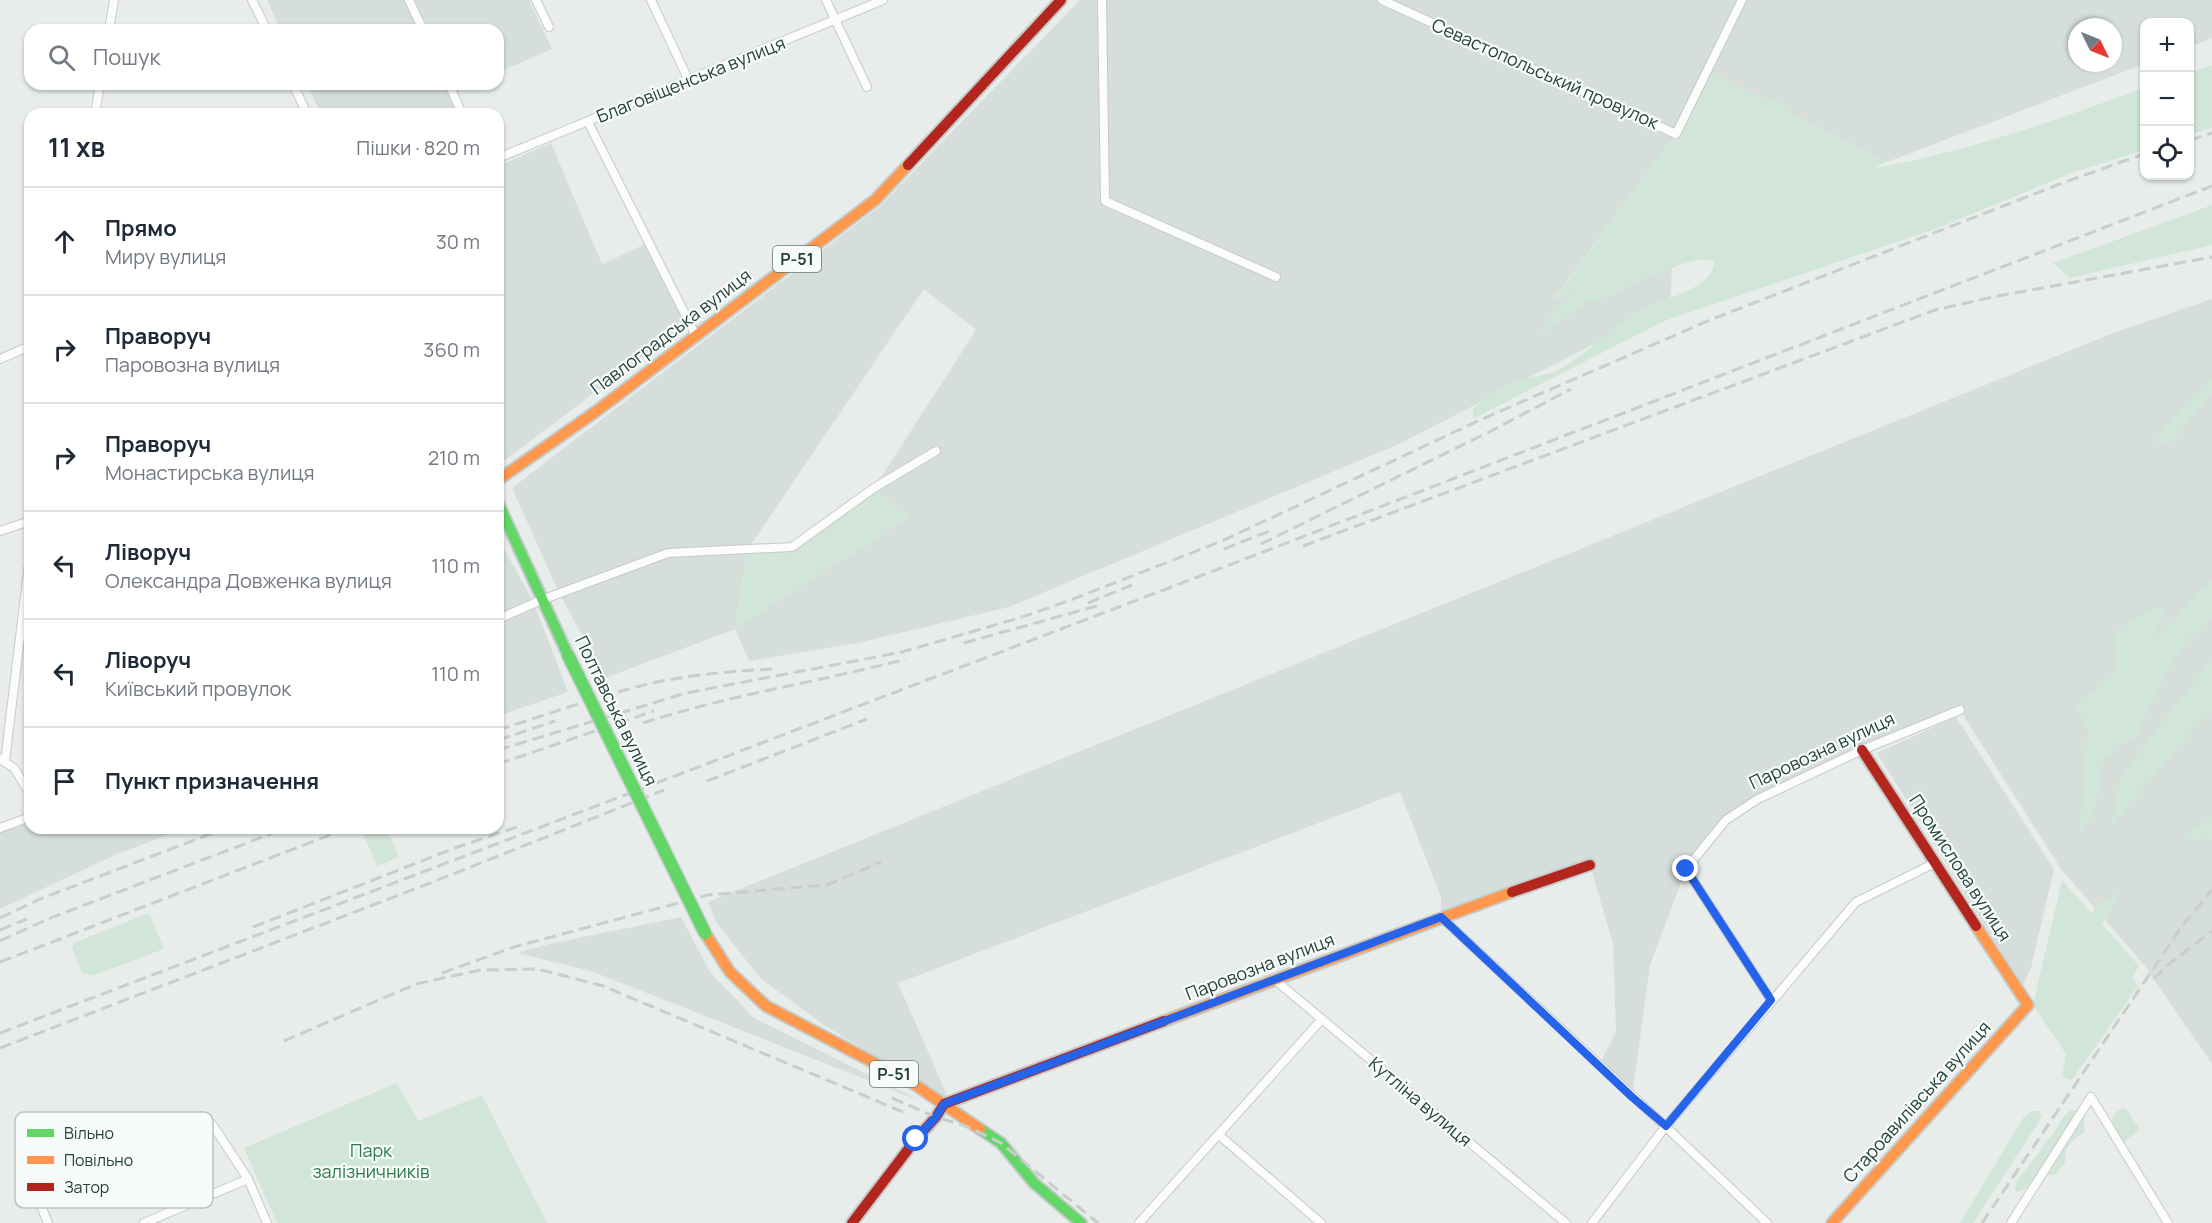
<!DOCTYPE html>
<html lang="uk">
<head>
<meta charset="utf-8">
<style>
	:root { --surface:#fff; --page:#f2f2f3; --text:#1f2937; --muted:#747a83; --line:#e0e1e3 }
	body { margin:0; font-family:Manrope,sans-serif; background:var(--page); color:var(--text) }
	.controls { position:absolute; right:18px; top:18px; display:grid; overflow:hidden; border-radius:12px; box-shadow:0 2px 4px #0004 }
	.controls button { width:54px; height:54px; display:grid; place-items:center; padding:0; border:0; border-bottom:2px solid var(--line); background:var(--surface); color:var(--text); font:30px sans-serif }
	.compass { position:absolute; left:2068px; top:18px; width:54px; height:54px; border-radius:50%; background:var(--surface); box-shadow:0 2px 4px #0004; rotate:133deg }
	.stop { position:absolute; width:18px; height:18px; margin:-14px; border:4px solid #2563eb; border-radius:50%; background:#fff }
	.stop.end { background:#2563eb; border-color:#fff; box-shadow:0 2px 6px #0008 }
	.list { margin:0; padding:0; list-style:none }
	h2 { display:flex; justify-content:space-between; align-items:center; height:78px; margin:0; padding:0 24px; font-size:26px }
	h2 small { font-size:20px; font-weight:400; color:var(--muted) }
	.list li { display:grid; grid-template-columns:39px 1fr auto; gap:18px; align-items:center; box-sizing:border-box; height:108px; padding:0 24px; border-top:2px solid var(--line) }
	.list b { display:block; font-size:22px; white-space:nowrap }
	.list p { margin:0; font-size:20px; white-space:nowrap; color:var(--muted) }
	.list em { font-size:20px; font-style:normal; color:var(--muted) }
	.icon { flex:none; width:33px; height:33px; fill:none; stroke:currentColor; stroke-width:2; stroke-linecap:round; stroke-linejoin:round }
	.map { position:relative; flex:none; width:2212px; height:1223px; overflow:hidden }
	.search { position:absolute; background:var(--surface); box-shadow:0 2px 4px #0004; left:24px; top:24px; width:480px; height:66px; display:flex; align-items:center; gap:15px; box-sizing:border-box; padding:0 21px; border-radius:18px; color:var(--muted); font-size:22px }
	.panel { position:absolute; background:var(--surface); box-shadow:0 2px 4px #0004; left:24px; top:108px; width:480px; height:726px; border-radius:18px }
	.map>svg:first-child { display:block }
	.built { fill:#d6dedb; fill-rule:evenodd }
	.green { fill:#d1e6d8 }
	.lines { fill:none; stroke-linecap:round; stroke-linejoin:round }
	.street-casing { stroke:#c5cac8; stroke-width:10 }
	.fast-casing { stroke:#c3cbc8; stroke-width:14 }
	.slow-casing { stroke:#c3cbc8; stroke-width:14 }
	.jam-casing { stroke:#c3cbc8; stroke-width:14 }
	.street { stroke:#fcfcfc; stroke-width:8 }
	.fast { stroke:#63d668; stroke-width:10 }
	.slow { stroke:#ff974d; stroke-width:10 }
	.jam { stroke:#b3261e; stroke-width:10 }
	.rail { stroke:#c9cdcc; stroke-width:3; stroke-dasharray:12 6; stroke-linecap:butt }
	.fast-bridge-casing { stroke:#c3ccc9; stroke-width:15; stroke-linecap:butt }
	.fast-bridge { stroke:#63d668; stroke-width:12 }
	.route { stroke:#2563eb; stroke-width:8 }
	.labels { text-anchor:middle; stroke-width:4.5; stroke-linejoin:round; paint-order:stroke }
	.shield { fill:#f7fbf9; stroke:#637a73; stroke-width:1.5 }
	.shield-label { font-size:16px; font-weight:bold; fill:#24423a }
	.street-label { font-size:18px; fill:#24423a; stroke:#f7fbf9 }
	.park-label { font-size:18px; fill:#2d7a4b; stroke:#f7fbf9 }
	.key { fill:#f7fbf9; stroke:#b8c4c0; stroke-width:1.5 }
	.key-label { font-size:16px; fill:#24423a }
</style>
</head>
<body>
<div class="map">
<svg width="2212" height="1223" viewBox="0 0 2212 1223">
	<rect width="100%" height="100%" fill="#e8edeb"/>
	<g class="built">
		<path d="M267 0H529L552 49 498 73V30H281Z"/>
		<path d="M1080 0H2212V38L2190 47V22H2144V64L1887 162 1707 70 1676 134 1554 299 1673 251 1670 305 1399 444 1009 607 858 643 749 661 735 629 605 678 559 593 512 488 879 207ZM2077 27H2113V63H2077ZM924 289 976 330 874 488 908 518 735 628 748 549Z"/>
		<path d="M307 84H472L449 94 456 114H321Z"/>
		<path d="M551 143 602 264 652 241 691 320 505 460 498 463V166Z"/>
		<path d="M2212 299V1064L2144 965 2061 869 1960 710 1758 798 1726 820 1686 869 1650 965 1632 1097 1599 1065 1616 1032 1613 944 1590 865 1441 917V897L1400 792 898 983 950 1102 824 1025 761 979 716 922 708 902 2116 332Z"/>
		<path d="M498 538 534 603 568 692 498 716Z"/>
		<path d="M1956 717 2054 869 2031 968 2023 986 1877 753Z"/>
		<path d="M30 817V828H187L117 854 0 909V828Z"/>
		<path d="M681 917 710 972 754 1018 923 1102 591 971 517 953 549 944Z"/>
	</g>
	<g class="green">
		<path d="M2212 65V128L2190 135V72Z"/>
		<path d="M1707 70 1762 98 1774 99 1789 112 1802 116 1805 120 1887 162 1874 168C1967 152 2056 120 2144 88V150L2074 172 1938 228 1664 321 1473 419V409C1487 395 1505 384 1524 379 1536 376 1550 375 1560 369 1590 353 1612 325 1642 309 1662 299 1716 288 1714 261L1702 259 1682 264 1664 272 1650 275 1609 297 1588 301 1548 330 1536 335 1555 311 1577 291 1554 300 1676 134Z"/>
		<path d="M2212 205V245L2070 278 2053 263Z"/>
		<path d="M2212 377V393L2171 442 2153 444 2167 424Z"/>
		<path d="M874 488 908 518 735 628 748 549 792 547Z"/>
		<path d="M2212 581V618L2189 638 2167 670 2136 737 2121 745 2105 759 2102 765V778L2093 815 2079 836 2088 730 2076 704C2087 696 2116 678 2117 664 2118 652 2110 642 2116 631L2152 609 2164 608V615L2154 632 2156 638 2167 630 2171 616 2172 620 2202 588Z"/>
		<path d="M2212 662V713L2199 723 2111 826 2121 776 2208 664Z"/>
		<path d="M2212 817V841L2206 838 2187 841 2183 836Z"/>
		<path d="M371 828H387L399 857 377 866 362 831Z"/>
		<path d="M2062 880 2092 914 2098 903 2122 892 2102 924 2139 966 2132 978 2138 986 2072 1080 2062 1077 2066 1054 2033 1005Z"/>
		<path d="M149 913 164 949 92 976 82 973 72 948 76 942Z"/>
		<path d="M397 1083 418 1121 482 1095 547 1223H277L244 1148Z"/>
		<path d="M2125 1108 2140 1129 2123 1143 2111 1124C2114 1115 2116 1109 2125 1108Z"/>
		<path d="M2071 1110H2077L2084 1118 2085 1132C2071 1141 2065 1146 2065 1163L2055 1175C2029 1176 2035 1187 2018 1192L2015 1190 2017 1180 2042 1149C2044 1142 2049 1139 2053 1133 2060 1123 2061 1118 2071 1110Z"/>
		<path d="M2033 1111H2039L2042 1117 1973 1223H1960L2023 1118Z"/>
	</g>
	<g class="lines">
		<g class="street-casing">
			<g id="street">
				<path d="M252 0 267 30"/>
				<path d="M409 0 423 30"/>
				<path d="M536 0 549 27"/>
				<path d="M651 0 689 81"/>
				<path d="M826 0 867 87"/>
				<path d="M1102 0 1105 201 1276 277"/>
				<path d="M1382 0 1676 134 1742 0"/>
				<path d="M109 30 114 0"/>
				<path d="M293 84 307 114"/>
				<path d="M449 84 462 114"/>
				<path d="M95 114 100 84"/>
				<path d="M588 122 696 336"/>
				<path d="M498 158 883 0"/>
				<path d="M0 359 30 346"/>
				<path d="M0 531 30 521"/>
				<path d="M498 619 544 599 668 553 792 547 874 488 936 451"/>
				<path d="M0 759 14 768 30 794"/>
				<path d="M5 761 30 555"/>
				<path d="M0 828 30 817"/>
				<path d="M1441 917C1550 1019 1660 1120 1767 1223"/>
				<path d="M1275 980 1566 1223"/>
				<path d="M1771 1000 1686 869 1726 820 1758 799 1862 750 1960 710"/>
				<path d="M212 1124 248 1179 267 1223"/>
				<path d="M1219 1135 1321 1223"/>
				<path d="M35 1191 48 1223"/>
				<path d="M144 1223 248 1179"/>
				<path d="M1139 1223 1321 1020"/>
				<path d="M1592 1223 1666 1126 1856 902 1935 863"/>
				<path d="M2011 1223 2091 1097 2168 1223"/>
			</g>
		</g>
		<g class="fast-casing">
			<g id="fast">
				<path d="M498 503 568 655"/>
				<path d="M980 1129 1001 1143 1034 1183 1081 1223"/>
			</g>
		</g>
		<g class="slow-casing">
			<g id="slow">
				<path d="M498 480 598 410 875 200 908 165"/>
				<path d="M705 933 730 972 766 1006 911 1082 980 1129"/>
				<path d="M1164 1021 1512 892"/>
				<path d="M1832 1223 2028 1005 1976 926"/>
			</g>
		</g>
		<g class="jam-casing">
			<g id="jam">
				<path d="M908 165 1061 0"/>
				<path d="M1862 750 1976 926"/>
				<path d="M1512 892 1590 865"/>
				<path d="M852 1223 916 1139 936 1117 944 1104 1164 1021"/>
			</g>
		</g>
		<use href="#street" class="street"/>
		<use href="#fast" class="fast"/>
		<use href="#slow" class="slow"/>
		<use href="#jam" class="jam"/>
		<g class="rail">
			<path d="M2190 140 2212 133"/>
			<path d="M1261 544 1491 431 1571 389"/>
			<path d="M1303 546 1935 310 1993 297 2212 257"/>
			<path d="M1224 549 1272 530"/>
			<path d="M1088 603 1132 585"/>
			<path d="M964 643 1100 605"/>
			<path d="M643 723C729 695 819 682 906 659"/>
			<path d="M498 730C552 713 606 693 662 681 698 674 735 671 772 669"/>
			<path d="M498 740 555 721"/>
			<path d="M498 750 686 693 902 652 1019 618 1068 601 1222 541 1480 420 1710 320 2065 182 2144 154"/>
			<path d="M498 764 654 711"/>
			<path d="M707 781 867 719"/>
			<path d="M0 918 40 899 226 828"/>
			<path d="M253 927 455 848 517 827"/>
			<path d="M0 930 27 919"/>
			<path d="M0 941 48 919 286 828"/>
			<path d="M0 962 348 828"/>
			<path d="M442 973 514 947 708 895 827 885 881 862"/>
			<path d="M2154 979 2165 967 2212 931"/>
			<path d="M0 1033 1258 554 2212 186"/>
			<path d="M284 1041 416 984 480 970 538 969 603 986 903 1112"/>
			<path d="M0 1048 433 882 664 790"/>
			<path d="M892 1098 936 1117 966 1126 1001 1143 1098 1223"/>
			<path d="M1982 1223 2182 926 2212 890"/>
		</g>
		<g class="fast-bridge-casing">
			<path id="fast-bridge" d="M568 655 705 933"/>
		</g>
		<use href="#fast-bridge" class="fast-bridge"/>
	</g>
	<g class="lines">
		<path class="route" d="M916 1139 936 1117 944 1104 1441 917 1632 1097 1666 1126 1771 1000 1686 869"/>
	</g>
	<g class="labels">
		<g class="shield">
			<rect x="773" y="246" width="48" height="26" rx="4.5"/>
			<rect x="870" y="1061" width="48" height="26" rx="4.5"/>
		</g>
		<g class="shield-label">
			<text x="797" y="265">Р-51</text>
			<text x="894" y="1080">Р-51</text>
		</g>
		<g class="street-label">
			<text transform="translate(1545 74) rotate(24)" y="6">Севастопольський провулок</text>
			<text transform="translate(691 80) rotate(-22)" y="6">Благовіщенська вулиця</text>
			<text transform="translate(671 332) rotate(-37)" y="6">Павлоградська вулиця</text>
			<text transform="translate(616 711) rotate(64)" y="6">Полтавська вулиця</text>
			<text transform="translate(1822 751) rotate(-25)" y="6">Паровозна вулиця</text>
			<text transform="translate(1960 868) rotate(57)" y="6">Промислова вулиця</text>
			<text transform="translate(1260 967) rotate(-21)" y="6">Паровозна вулиця</text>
			<text transform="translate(1420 1102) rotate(40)" y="6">Кутліна вулиця</text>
			<text transform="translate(1917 1102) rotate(-48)" y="6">Староавилівська вулиця</text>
		</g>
		<g class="park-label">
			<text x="371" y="1157">Парк<tspan x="371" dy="21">залізничників</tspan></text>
		</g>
	</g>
	<rect x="15" y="1112" width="198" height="96" rx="9" class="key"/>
	<rect x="27" y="1129" width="27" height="8" fill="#63d668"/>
	<rect x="27" y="1156" width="27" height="8" fill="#ff974d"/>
	<rect x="27" y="1183" width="27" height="8" fill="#b3261e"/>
	<g class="key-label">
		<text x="64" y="1139">Вільно</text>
		<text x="64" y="1166">Повільно</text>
		<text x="64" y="1193">Затор</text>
	</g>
</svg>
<div class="controls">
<button>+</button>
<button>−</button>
<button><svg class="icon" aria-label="locate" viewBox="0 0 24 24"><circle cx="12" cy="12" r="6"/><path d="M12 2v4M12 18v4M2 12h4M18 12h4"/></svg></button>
</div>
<svg class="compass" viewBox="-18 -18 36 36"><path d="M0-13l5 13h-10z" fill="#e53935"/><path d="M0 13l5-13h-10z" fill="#747a83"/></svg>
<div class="stop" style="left:916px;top:1139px"></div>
<div class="stop end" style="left:1686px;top:869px"></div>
<div class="search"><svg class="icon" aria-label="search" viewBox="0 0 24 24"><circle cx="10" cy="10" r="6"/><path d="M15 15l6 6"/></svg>Пошук</div>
<section class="panel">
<h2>11 хв<small>Пішки · 820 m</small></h2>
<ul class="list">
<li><svg class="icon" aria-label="ahead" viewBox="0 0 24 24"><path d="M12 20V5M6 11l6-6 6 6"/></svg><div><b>Прямо</b><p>Миру вулиця</p></div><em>30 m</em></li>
<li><svg class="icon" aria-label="right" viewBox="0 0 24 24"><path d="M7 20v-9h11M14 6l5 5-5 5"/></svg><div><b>Праворуч</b><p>Паровозна вулиця</p></div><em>360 m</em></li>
<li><svg class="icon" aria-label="right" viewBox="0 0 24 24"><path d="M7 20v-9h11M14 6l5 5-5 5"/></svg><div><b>Праворуч</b><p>Монастирська вулиця</p></div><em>210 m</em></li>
<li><svg class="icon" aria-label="left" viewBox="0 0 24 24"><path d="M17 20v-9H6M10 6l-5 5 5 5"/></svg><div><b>Ліворуч</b><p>Олександра Довженка вулиця</p></div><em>110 m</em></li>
<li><svg class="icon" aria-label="left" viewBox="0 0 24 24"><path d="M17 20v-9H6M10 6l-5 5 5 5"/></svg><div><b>Ліворуч</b><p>Київський провулок</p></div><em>110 m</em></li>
<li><svg class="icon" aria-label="arrive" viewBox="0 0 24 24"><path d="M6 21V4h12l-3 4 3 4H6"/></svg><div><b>Пункт призначення</b></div></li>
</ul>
</section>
</div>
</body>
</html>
